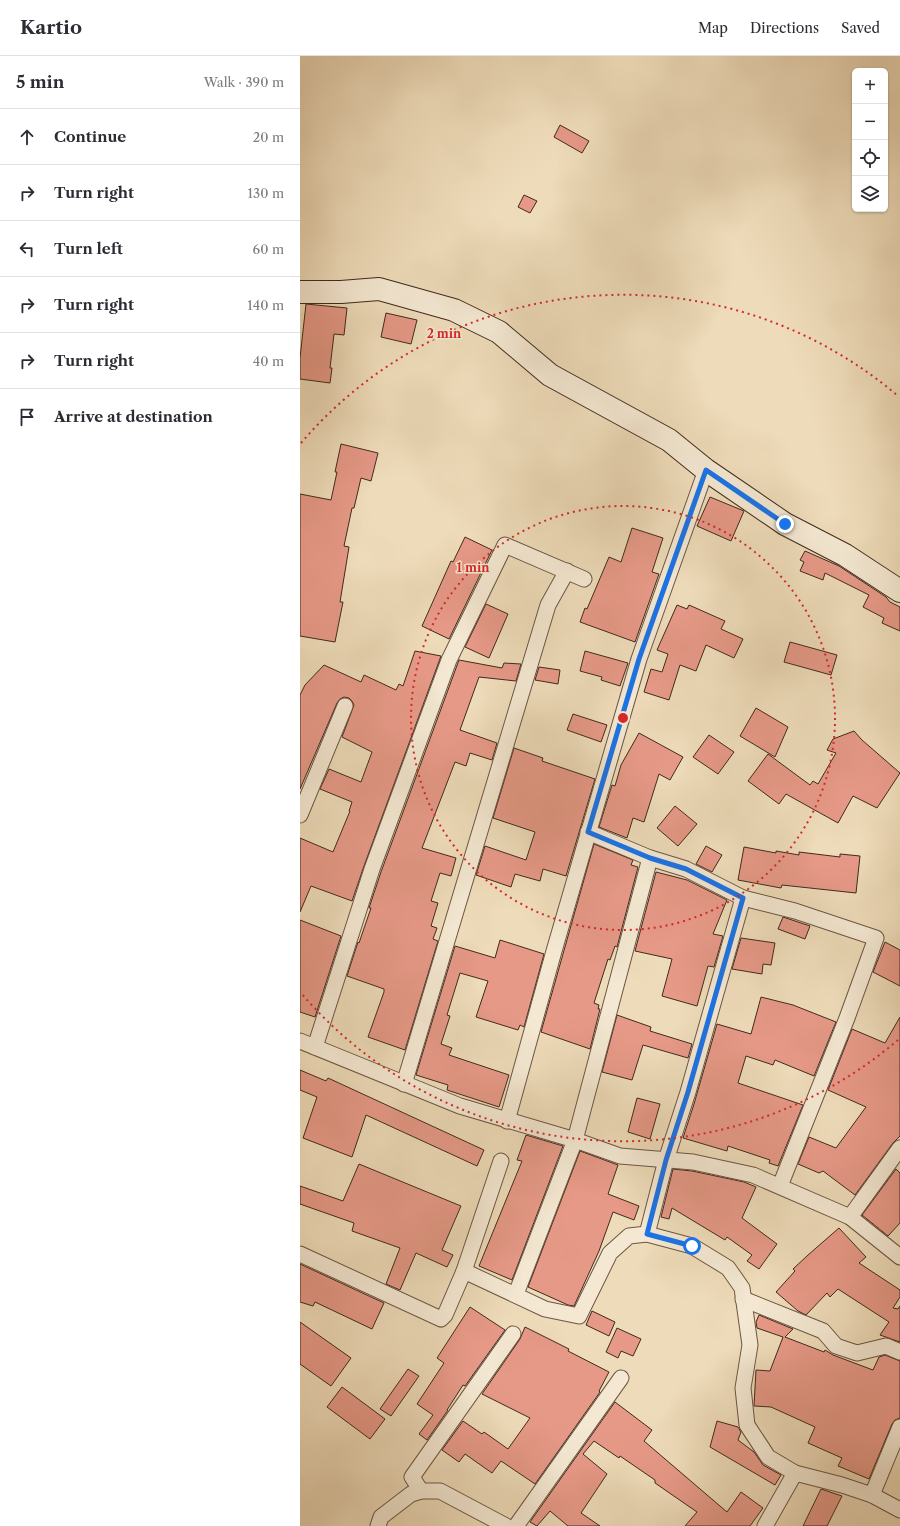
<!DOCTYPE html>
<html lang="en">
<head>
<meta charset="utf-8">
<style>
	:root { --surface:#fff; --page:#f2f2f3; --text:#2b2b33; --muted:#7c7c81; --line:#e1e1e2 }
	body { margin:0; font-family:"Libre Caslon Text",serif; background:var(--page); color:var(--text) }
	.controls { position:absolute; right:12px; top:12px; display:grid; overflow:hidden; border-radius:6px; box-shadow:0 1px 3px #0004 }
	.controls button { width:36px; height:36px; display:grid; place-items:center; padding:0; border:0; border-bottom:1px solid var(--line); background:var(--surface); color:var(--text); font:20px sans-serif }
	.stop { position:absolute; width:12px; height:12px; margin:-9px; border:3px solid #1a73e8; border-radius:50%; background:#fff }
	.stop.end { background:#1a73e8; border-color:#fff; box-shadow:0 1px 4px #0008 }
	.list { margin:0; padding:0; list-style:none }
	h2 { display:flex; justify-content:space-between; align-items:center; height:52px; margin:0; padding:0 16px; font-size:17px }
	h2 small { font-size:13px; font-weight:400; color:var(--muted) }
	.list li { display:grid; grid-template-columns:26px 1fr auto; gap:12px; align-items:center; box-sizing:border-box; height:56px; padding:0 16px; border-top:1px solid var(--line) }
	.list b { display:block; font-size:15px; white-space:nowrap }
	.list em { font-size:13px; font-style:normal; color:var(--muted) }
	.icon { flex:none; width:22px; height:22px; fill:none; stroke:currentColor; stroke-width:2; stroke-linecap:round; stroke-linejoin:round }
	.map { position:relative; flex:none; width:600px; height:1470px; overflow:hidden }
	header { display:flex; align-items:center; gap:24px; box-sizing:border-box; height:56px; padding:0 20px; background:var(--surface); border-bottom:1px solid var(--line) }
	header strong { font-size:19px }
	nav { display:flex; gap:22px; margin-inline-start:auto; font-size:14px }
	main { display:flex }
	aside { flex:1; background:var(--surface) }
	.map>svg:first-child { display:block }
	.building { fill:#e69987; stroke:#402a1c }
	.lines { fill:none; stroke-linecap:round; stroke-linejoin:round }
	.street-casing { stroke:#6c5643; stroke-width:17 }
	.secondary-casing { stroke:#402a1c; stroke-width:24 }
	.street { stroke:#f4e8d2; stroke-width:15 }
	.secondary { stroke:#f4e8d2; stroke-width:22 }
	.route { stroke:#1a73e8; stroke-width:5 }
	.ring { fill:none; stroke:#d62828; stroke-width:2; stroke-dasharray:2 4 }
	.centre { fill:#d62828; stroke:#f4e8d2; stroke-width:2 }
	.ring-label { font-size:12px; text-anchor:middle; font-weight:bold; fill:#d62828; stroke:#f4e8d2; stroke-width:3; stroke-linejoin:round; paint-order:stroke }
</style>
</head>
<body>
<header>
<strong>Kartio</strong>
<nav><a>Map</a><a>Directions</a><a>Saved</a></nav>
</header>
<main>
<aside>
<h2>5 min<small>Walk · 390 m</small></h2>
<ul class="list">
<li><svg class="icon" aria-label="ahead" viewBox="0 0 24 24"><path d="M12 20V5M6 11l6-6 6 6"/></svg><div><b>Continue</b></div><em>20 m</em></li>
<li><svg class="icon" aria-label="right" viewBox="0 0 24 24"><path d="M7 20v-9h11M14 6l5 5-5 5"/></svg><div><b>Turn right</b></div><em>130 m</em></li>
<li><svg class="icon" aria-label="left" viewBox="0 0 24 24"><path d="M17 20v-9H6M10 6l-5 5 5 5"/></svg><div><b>Turn left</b></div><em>60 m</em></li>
<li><svg class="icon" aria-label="right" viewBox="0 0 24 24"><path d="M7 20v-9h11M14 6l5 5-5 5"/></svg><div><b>Turn right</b></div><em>140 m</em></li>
<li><svg class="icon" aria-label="right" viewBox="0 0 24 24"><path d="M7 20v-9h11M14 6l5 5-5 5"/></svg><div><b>Turn right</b></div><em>40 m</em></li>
<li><svg class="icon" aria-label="arrive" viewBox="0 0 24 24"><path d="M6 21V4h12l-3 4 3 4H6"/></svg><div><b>Arrive at destination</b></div></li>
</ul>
</aside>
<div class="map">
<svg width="600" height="1470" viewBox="0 0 600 1470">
	<rect width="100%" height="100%" fill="#eedbb9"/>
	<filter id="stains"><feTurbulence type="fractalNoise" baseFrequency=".005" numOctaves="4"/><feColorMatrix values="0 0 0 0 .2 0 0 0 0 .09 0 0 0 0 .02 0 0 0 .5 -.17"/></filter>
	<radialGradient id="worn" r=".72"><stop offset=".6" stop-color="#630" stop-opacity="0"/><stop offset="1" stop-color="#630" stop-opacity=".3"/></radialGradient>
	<g class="building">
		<path d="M260 69 289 85 282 97 254 81Z"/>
		<path d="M224 139 237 145 230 157 218 151Z"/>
		<path d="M6 248 47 252 44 279 34 278 30 312H32L30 327 0 323V302Z"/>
		<path d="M86 257 117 264 111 288 81 281Z"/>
		<path d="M41 388 78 397 71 425 61 422 54 452H52L44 490 49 491 40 546H43L35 586 0 580V438L31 444 37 416H35Z"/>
		<path d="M410 441 444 455 431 485 397 470Z"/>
		<path d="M332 472 363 482 352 516 359 518 335 586 280 566 285 552 287 553 309 501 321 506Z"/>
		<path d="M165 481 192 494 149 583 122 570 151 505 153 506Z"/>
		<path d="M505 495 539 510 586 541 590 546 600 551V575L582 567 584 562 563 551 569 539 525 517 523 524 500 515 504 506 500 504Z"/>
		<path d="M186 548 208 558 189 602 165 591Z"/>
		<path d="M377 549 387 553 389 549 425 565 421 573 443 583 434 602 406 589 396 615 380 609 369 644 344 636 351 613 362 616 368 598 357 594Z"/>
		<path d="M490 586 537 599 531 619 484 606Z"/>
		<path d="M115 595 141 600 64 810 52 845 11 830 0 856V782L33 796 50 755H49L52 746 20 733 29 713 61 726 72 696 42 681 54 649 52 645 49 642 44 641 40 643 37 647 0 733V639L5 629 24 609 61 626 64 619 96 634 99 628 103 630Z"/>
		<path d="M285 595 328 607 320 630 301 624 302 621 280 615Z"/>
		<path d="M159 604 202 612 204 607 221 608 216 625 179 621 160 674 197 687 192 704 170 697 166 710 155 706 122 792 156 802 151 820 140 817 131 845 138 847 131 870 137 872 133 883 138 885 105 994 68 981 84 936V933L47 920 58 886 59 887 71 852H69L81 816Z"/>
		<path d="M239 611 260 614 258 628 235 624Z"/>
		<path d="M456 652 488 671 475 701 440 680Z"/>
		<path d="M273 658 307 669 301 686 267 674Z"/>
		<path d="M554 675 562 684 600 717 577 752 553 740 538 767 486 738 479 748 448 725 468 698 510 729 513 725 518 728 536 697 527 694 533 683Z"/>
		<path d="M339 677 383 701 370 724 359 718 344 766 333 762 327 782 299 771 312 729 315 730 321 709Z"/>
		<path d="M409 679 434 696 418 718 393 701Z"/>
		<path d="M214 692 243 702 242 705 295 723 266 820 243 813 240 825 215 818 211 831 176 819 185 790 226 804 235 776 193 762Z"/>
		<path d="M375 750 397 768 378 790 357 772Z"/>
		<path d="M294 788 333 804 331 809 338 811 317 891 315 890 310 904 308 903 294 947 299 949 298 953H300L290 993 241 976Z"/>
		<path d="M406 790 422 799 412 816 396 808Z"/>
		<path d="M444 791 476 797V795L499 799V796L540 801V798L560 800 556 837 482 829 481 832 438 824Z"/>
		<path d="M356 816 387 824 427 844 413 878 423 880 414 911 408 910 397 950 362 940 372 903 335 895Z"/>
		<path d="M483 861 510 870 505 883 478 873Z"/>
		<path d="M0 864 41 880 15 961 0 956Z"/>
		<path d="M441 882 475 887 471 909 463 908 462 918 432 913Z"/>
		<path d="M200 884 244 898 224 971 220 969 218 974 176 961 188 925 160 917 147 959 150 960 141 988 152 992 149 999 209 1019 199 1051 147 1034 148 1029 116 1019 155 890 195 902Z"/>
		<path d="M585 886 600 894V930L573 916Z"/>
		<path d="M461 941 493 949 536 966 514 1020 475 1004 473 1009 446 1000 438 1027 503 1049 478 1110 469 1107 470 1104 428 1090 427 1095 383 1082 394 1048 417 968 451 978Z"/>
		<path d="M317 959 351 971 350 975 392 988 388 1002 343 989 332 1024 302 1016Z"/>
		<path d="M600 961V1080L593 1087 555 1139 523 1115 519 1117 498 1108 509 1081 536 1092 566 1051 528 1034 552 973 585 987Z"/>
		<path d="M0 1014 26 1025 28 1022 184 1094 177 1110 66 1059 52 1101 3 1082 17 1041 0 1034Z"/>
		<path d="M337 1042 360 1048 350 1083 328 1076Z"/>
		<path d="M226 1079 263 1090 212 1224 179 1210 222 1105 217 1104Z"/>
		<path d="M280 1095 318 1109 308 1138 339 1150 334 1164 313 1156 299 1195 274 1250 268 1249 228 1231Z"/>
		<path d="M59 1108 161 1150 142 1194 153 1199 147 1211 116 1197 100 1234 86 1228 100 1192 52 1175 54 1167 0 1148V1130L43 1145Z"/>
		<path d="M373 1113 392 1115 444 1126 456 1131 442 1162 477 1188 459 1213 447 1205 452 1199 427 1181 425 1184 372 1152 369 1163 361 1161Z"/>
		<path d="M596 1113 600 1117V1167L588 1180 562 1159Z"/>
		<path d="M539 1172 566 1201 559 1207 600 1234V1241L593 1252 598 1253 600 1250V1286L580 1279 589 1266 538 1233 530 1241 527 1237 506 1259 498 1255 476 1236 495 1215 493 1213 508 1199Z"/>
		<path d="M0 1208 84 1247 72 1273 15 1246 13 1250 0 1246Z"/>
		<path d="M170 1251 205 1274 165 1330 163 1329 147 1354H148L127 1384 119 1378 133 1359 117 1348 144 1307 137 1302Z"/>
		<path d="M292 1255 315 1266 309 1280 286 1269Z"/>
		<path d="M459 1259 493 1273 485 1281 524 1296 525 1294 533 1299 573 1314 579 1301 585 1299 600 1305V1362L595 1364 592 1368 569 1423 538 1410 542 1402 508 1387 515 1371 471 1351 454 1350 456 1314 470 1315 483 1281 457 1272 456 1266Z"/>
		<path d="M0 1266 51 1302 31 1330 0 1308Z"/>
		<path d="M225 1271 269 1293 268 1295 309 1316 299 1335 300 1336 235 1428 201 1405 192 1417 165 1398 159 1406 142 1394 163 1365 182 1378 184 1376 208 1393 230 1362 182 1338 220 1283Z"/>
		<path d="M317 1272 341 1283 333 1300 321 1295 318 1302 306 1296Z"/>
		<path d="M108 1313 119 1320 91 1360 80 1353Z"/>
		<path d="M42 1331 85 1363 70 1383 27 1351Z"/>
		<path d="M315 1346 352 1374 344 1385 427 1456 441 1436 463 1452 450 1470H385L397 1456 355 1427V1424L320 1400 319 1402 294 1385 283 1398 307 1418 281 1457 300 1470H268L250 1455 237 1470 230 1466Z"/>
		<path d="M417 1365 438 1371 441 1376 438 1384 454 1396 463 1409 481 1419 475 1429 410 1391Z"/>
		<path d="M521 1433 542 1440 527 1470H503Z"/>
	</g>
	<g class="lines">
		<g class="street-casing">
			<g id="street">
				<path d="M0 759 45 650"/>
				<path d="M288 776 350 802 386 813 443 842 495 855 576 882 547 962 480 1130"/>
				<path d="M0 985 160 1050 275 1084 320 1100 393 1106 453 1119 550 1161 600 1201"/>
				<path d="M15 991 72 813 149 604 205 489 284 523"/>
				<path d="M104 1028 248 549 267 515"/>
				<path d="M207 1065 254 895 339 603 406 414"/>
				<path d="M550 1161 600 1092"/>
				<path d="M347 1178 366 1104 388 1036 443 842"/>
				<path d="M0 1198 141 1263 145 1259 164 1215 201 1105"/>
				<path d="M164 1215 245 1253 279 1260 310 1197 329 1180 347 1178 392 1190 428 1212 442 1232 450 1289 443 1332 447 1369 468 1401 495 1417 542 1429 572 1439 600 1454"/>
				<path d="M216 1238 275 1084 350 802"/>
				<path d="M443 1243 523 1275 536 1290 557 1297 586 1290 600 1296"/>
				<path d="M121 1435 112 1421 213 1278"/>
				<path d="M572 1439 600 1371"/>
				<path d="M78 1470 81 1461 111 1438 121 1435H140L206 1470"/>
				<path d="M216 1470 321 1322"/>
				<path d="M465 1470 495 1417"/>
			</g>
		</g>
		<g class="secondary-casing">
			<path id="secondary" d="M0 236H41L79 233 154 254 199 276 250 319 369 384 406 414 485 468 545 499 600 535"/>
		</g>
		<use href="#street" class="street"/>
		<use href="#secondary" class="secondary"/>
	</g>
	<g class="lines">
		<path class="route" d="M392 1190 347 1178 366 1104 388 1036 443 842 386 813 350 802 288 776 339 603 406 414 485 468"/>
	</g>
	<g class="ring">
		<circle cx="323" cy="662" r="212"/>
		<path d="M598 984A424 424 0 0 1 1 937M1 387A424 424 0 0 1 598 340"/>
	</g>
	<circle cx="323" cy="662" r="6" class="centre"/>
	<g class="ring-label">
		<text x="144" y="282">2 min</text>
		<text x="173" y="516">1 min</text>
	</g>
	<rect width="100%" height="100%" filter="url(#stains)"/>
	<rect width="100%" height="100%" fill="url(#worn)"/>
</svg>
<div class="controls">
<button>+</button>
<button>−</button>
<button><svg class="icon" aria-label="locate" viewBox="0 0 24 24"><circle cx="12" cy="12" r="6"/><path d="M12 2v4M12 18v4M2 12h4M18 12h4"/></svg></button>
<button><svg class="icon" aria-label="layers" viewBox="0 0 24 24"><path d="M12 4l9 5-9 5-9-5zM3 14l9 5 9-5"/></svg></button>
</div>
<div class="stop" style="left:392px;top:1190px"></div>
<div class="stop end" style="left:485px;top:468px"></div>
</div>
</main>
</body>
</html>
